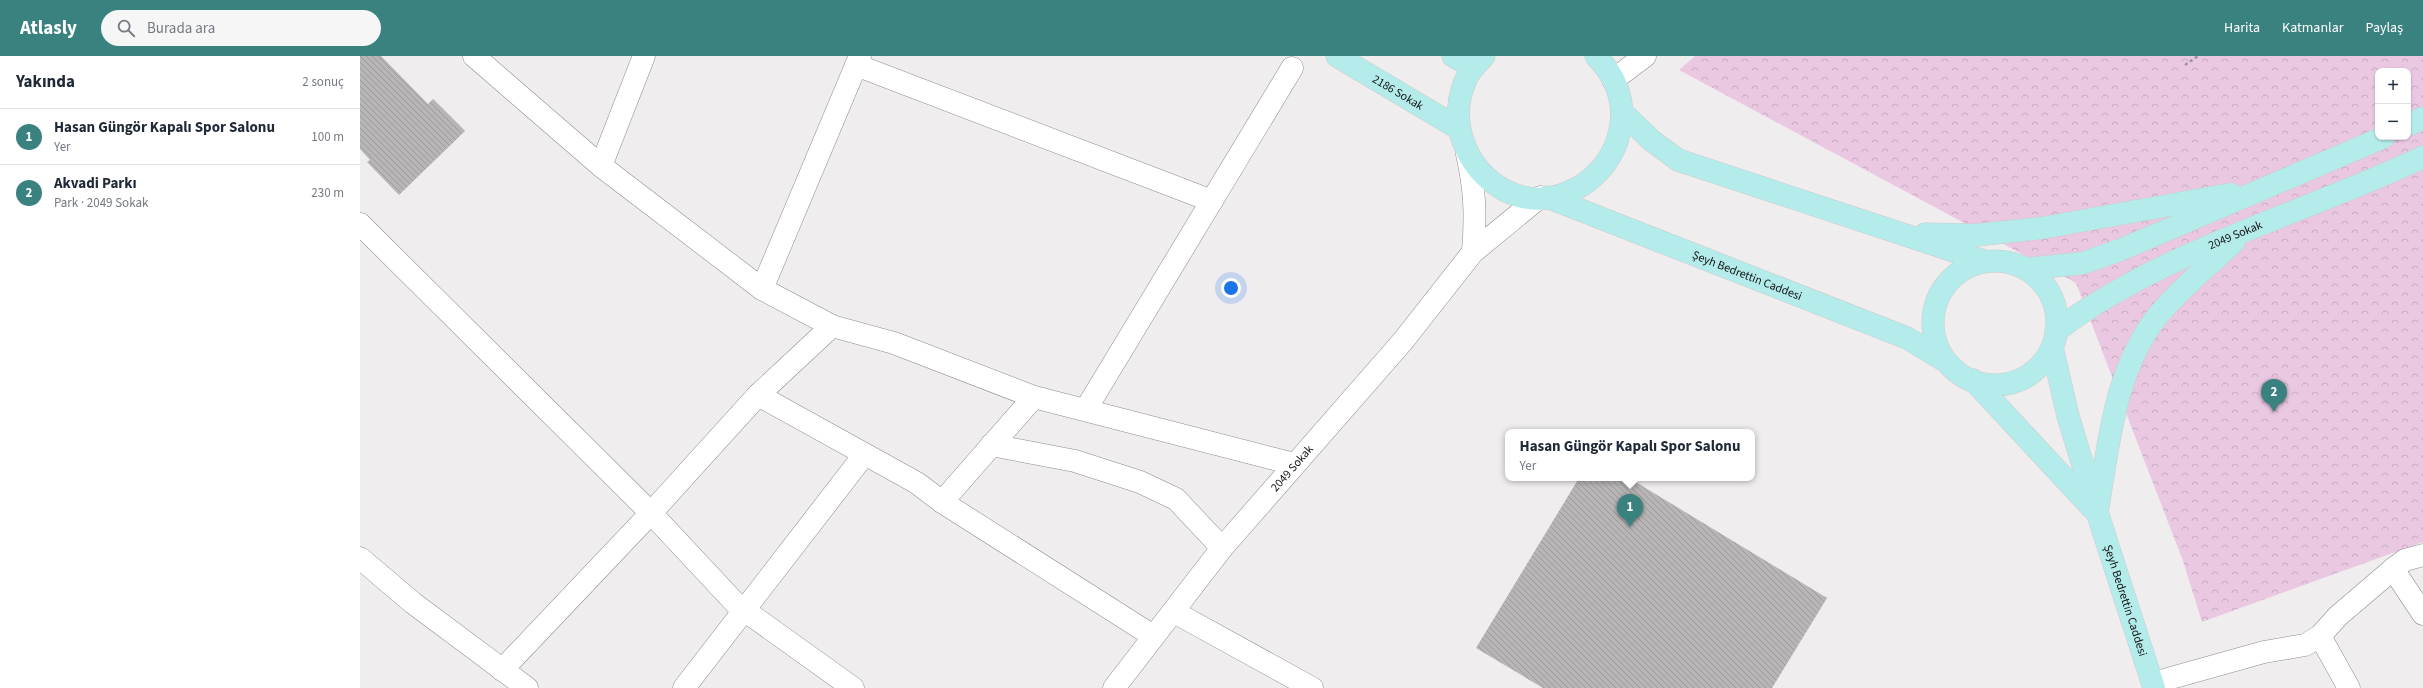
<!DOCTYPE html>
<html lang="tr">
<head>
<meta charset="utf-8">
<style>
	:root { --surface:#fff; --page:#f6f6f7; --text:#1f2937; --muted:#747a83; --line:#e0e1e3; --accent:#398280 }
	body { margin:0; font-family:"Source Sans 3",sans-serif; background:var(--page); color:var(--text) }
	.controls { position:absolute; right:12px; top:12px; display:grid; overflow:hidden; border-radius:8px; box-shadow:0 1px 3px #0004 }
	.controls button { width:36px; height:36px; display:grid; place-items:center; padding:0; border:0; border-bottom:1px solid var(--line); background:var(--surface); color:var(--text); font:20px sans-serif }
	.you { position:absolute; left:871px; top:232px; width:14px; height:14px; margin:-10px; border:3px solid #fff; border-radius:50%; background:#1a73e8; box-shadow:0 0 0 6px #1a73e833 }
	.badge { display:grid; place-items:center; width:26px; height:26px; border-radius:50%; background:var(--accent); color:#fff; font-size:13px; font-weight:700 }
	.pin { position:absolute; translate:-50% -33px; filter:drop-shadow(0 1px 2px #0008) }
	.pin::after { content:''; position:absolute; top:21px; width:14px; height:12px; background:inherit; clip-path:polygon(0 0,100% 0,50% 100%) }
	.popup { position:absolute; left:1145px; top:373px; width:250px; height:52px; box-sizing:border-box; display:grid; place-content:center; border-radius:8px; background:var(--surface); filter:drop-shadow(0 1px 3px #0005); font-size:13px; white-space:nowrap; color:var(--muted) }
	.popup b { font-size:15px; color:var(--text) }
	.popup::after { content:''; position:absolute; left:50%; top:100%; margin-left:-8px; border:8px solid transparent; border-top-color:var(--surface) }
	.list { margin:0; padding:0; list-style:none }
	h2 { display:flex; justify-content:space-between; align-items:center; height:52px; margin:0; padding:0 16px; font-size:17px }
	h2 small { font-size:13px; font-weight:400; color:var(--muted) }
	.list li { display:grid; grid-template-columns:26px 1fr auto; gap:12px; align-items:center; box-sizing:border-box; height:56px; padding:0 16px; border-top:1px solid var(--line) }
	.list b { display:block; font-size:15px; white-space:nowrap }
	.list p { margin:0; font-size:13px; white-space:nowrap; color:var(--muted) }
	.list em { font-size:13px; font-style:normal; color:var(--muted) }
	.icon { flex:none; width:22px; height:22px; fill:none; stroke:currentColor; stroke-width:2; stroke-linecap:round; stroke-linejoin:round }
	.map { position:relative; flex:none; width:2063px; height:632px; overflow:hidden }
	header { display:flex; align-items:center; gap:24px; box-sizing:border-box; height:56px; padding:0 20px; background:var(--accent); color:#fff }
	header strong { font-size:19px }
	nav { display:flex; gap:22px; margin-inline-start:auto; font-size:14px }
	.search { width:280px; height:36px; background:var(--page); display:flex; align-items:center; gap:10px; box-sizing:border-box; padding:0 14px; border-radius:22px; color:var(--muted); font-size:15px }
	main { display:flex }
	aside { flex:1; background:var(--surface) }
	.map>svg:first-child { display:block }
	.park { fill:url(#park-crowns); fill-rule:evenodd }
	.building { fill:url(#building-back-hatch) }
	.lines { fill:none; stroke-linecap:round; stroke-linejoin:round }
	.minor-casing { stroke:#8e8b8d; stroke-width:23 }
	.major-casing { stroke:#cbcbcb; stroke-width:23 }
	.path { stroke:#979596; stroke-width:2.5; stroke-dasharray:3 3; stroke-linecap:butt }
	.minor { stroke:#fff; stroke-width:22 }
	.major { stroke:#b4eceb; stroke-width:22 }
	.labels { text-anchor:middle; stroke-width:3; stroke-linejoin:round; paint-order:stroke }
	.street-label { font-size:12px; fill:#121111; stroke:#fff }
</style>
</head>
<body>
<header>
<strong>Atlasly</strong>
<div class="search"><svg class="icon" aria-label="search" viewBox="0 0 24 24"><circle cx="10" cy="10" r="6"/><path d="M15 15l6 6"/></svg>Burada ara</div>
<nav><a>Harita</a><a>Katmanlar</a><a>Paylaş</a></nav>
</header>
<main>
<aside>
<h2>Yakında<small>2 sonuç</small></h2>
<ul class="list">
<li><span class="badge">1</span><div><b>Hasan Güngör Kapalı Spor Salonu</b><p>Yer</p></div><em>100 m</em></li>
<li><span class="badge">2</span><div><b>Akvadi Parkı</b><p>Park · 2049 Sokak</p></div><em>230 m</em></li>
</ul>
</aside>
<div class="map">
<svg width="2063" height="632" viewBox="0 0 2063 632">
	<defs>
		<pattern id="park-crowns" width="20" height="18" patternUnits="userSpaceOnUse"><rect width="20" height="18" fill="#ebc8e2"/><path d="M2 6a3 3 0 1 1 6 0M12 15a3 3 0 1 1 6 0" fill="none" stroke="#c8abc1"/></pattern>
		<pattern id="building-back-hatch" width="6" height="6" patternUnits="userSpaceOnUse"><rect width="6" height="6" fill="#b8b5b7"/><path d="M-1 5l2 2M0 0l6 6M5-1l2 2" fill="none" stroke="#9d9b9c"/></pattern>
	</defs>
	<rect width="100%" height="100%" fill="#f0edef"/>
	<path class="park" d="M1335 0H2063V486L1842 566 1823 505 1716 227 1319 14ZM2018 15H2048V81H2018Z"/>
	<g class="building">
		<path d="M0 0H21L68 48 73 43 105 75 39 139 7 106 10 104 0 93Z"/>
		<path d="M1219 422H1269L1467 542 1412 632H1183L1116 592Z"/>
	</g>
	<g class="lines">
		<g class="minor-casing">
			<g id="minor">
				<path d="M114 0 241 110 402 233 472 270 534 287 674 341 934 408"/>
				<path d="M496 9 852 145"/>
				<path d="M1253 24 1285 0"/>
				<path d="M1107 98C1115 133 1116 160 1113 196"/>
				<path d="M241 110 284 0"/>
				<path d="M0 168 291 457 377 549 493 632"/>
				<path d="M402 233 500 0"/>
				<path d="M398 339 557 427 582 446 793 580"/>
				<path d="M726 353 932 12"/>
				<path d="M631 389 715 405 780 426 816 443 862 492"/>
				<path d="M582 446 674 341"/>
				<path d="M0 502 53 547 167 632"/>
				<path d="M2033 513 2063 558"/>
				<path d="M814 556 952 632"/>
				<path d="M1960 580 1989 632"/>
				<path d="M142 614 291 457 398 339 472 270"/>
				<path d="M1793 627 1904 596 1945 589 1960 580 1978 560 2033 513 2045 504 2063 499"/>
				<path d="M324 632 504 399"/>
				<path id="s1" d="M754 632 862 492 1043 285 1113 196 1180 141"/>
			</g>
		</g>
		<g class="major-casing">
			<g id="major">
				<path id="s2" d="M977 0 1098 72"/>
				<path d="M1093 0 1114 11"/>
				<path d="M1124 0C1119 6 1112 12 1108 19 1086 62 1104 113 1146 135 1194 159 1251 123 1260 74 1266 46 1256 20 1236 0"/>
				<path d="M1262 56 1291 84 1318 104 1624 205"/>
				<path d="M2048 69 2063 62"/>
				<path id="s3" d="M1187 141 1547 282 1585 305"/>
				<path d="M1565 178 1617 179 1682 172 1871 138"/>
				<circle cx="1635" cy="267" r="62"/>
				<path d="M1666 213 1723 207 1760 194 2024 81"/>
				<path id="s4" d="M1696 275C1805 193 1941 159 2063 101"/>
				<path id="s5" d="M1692 291 1708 360 1737 456 1794 632"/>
				<path d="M1613 324 1733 453"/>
				<path d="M1738 451C1749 386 1755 311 1800 257 1822 231 1849 209 1874 186"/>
			</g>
		</g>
		<path class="path" d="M1825 9 1838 0"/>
		<use href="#minor" class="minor"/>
		<use href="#major" class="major"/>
	</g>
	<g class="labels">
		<g class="street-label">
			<text dy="4" stroke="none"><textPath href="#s2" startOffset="71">2186 Sokak</textPath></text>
			<text dy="4" stroke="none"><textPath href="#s4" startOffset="204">2049 Sokak</textPath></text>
			<text dy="4" stroke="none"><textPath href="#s3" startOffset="215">Şeyh Bedrettin Caddesi</textPath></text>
			<text dy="4" stroke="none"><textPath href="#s1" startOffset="283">2049 Sokak</textPath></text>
			<text dy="4" stroke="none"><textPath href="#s5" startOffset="264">Şeyh Bedrettin Caddesi</textPath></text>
		</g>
	</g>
</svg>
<div class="controls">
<button>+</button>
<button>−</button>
</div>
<div class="you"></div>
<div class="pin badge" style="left:1270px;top:471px">1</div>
<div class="popup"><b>Hasan Güngör Kapalı Spor Salonu</b>Yer</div>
<div class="pin badge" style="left:1914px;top:356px">2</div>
</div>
</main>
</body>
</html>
